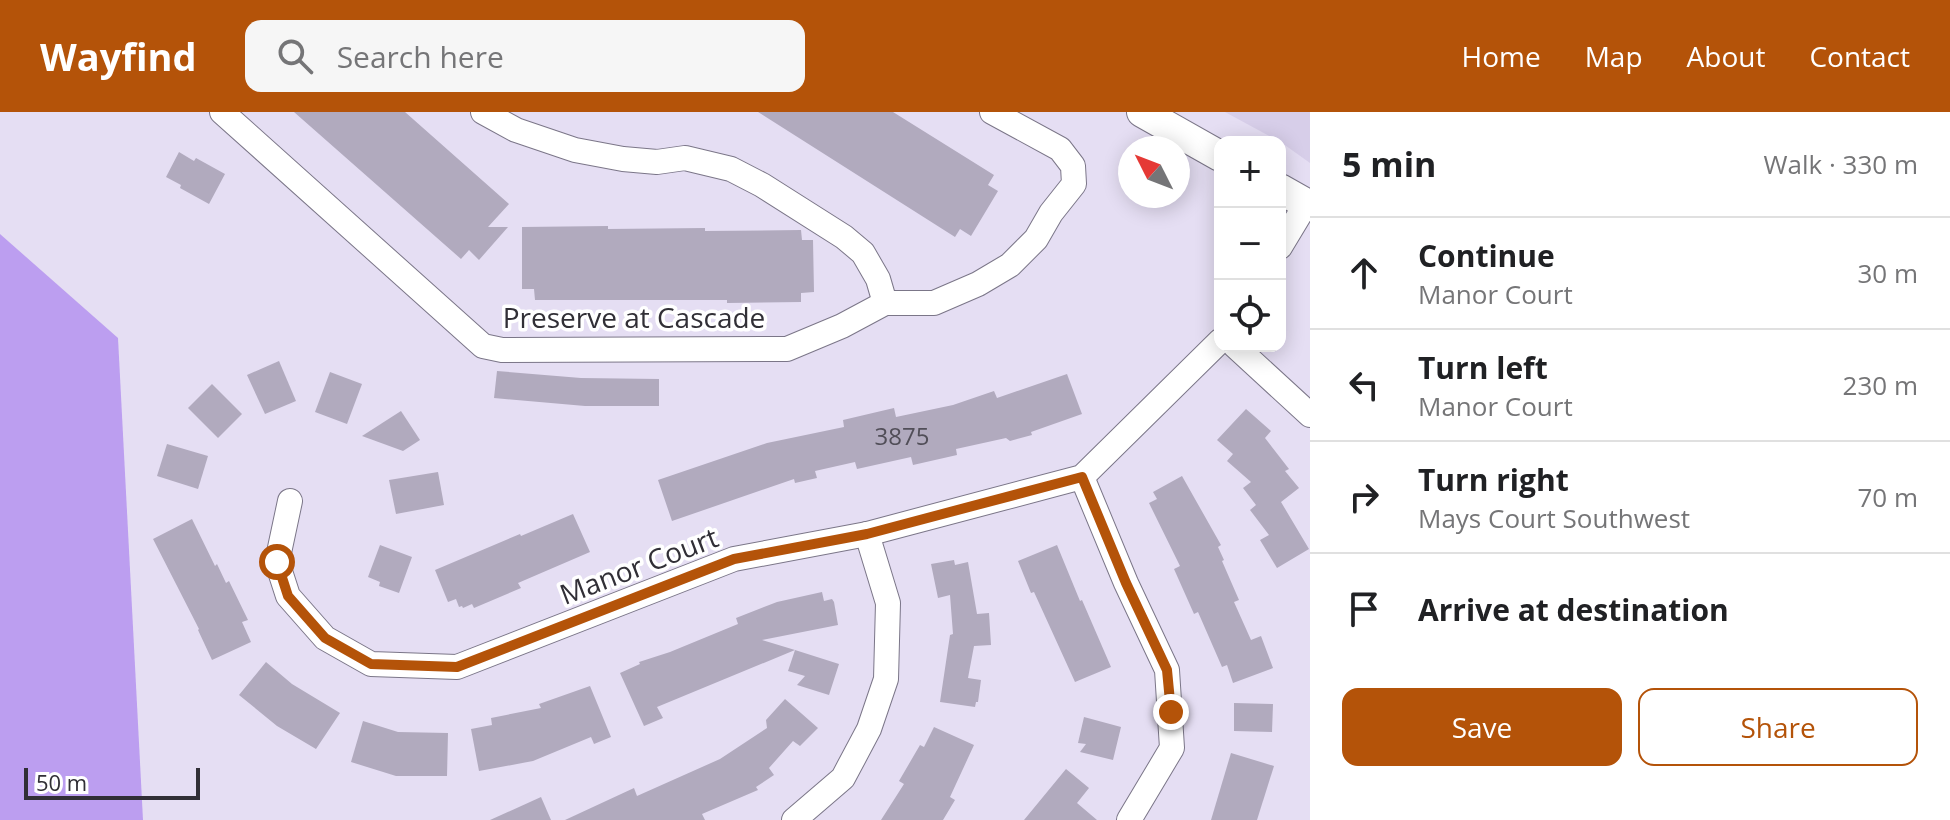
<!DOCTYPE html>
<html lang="en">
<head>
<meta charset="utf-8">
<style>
	:root { --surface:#fff; --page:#f6f6f6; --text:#202124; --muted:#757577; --line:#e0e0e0; --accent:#b45309 }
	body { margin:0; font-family:"Open Sans",sans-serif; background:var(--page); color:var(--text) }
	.controls { position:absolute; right:24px; top:24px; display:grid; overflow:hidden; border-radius:16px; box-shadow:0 4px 20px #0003 }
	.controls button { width:72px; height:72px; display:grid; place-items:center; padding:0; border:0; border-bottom:2px solid var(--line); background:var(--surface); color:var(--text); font:40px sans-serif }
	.compass { position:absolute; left:1118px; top:24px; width:72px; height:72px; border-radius:50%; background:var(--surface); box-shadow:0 4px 20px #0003; rotate:312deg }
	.scale { position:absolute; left:24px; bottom:20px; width:176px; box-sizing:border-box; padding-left:8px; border:4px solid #312f36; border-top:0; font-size:22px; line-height:28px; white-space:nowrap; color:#312f36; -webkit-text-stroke:6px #fff; paint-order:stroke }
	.stop { position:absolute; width:24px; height:24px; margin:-18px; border:6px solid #b45309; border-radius:50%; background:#fff }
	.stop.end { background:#b45309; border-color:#fff; box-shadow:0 2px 8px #0008 }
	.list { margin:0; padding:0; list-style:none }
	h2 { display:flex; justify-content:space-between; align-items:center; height:104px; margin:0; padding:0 32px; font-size:34px }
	h2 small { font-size:26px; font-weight:400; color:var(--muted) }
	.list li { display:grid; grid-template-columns:52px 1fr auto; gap:24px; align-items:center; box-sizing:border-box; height:112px; padding:0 32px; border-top:2px solid var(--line) }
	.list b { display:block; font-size:30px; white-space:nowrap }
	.list p { margin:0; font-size:26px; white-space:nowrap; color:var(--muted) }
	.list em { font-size:26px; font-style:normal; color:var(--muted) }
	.actions { display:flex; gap:16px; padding:24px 32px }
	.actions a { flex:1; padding:18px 0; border:2px solid var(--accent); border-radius:16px; text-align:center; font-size:28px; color:var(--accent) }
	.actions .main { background:var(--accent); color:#fff }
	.icon { flex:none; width:44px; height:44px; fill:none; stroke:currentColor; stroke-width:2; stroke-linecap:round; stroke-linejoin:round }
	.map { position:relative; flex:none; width:1310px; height:708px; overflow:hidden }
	header { display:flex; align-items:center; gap:48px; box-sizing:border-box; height:112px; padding:0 40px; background:var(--accent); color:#fff }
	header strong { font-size:38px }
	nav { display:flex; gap:44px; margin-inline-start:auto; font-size:28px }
	.search { width:560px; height:72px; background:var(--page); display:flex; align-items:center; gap:20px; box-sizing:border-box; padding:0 28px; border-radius:16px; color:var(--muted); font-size:30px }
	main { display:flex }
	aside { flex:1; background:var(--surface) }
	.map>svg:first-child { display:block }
	.built { fill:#d7cee9 }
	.forest { fill:#bc9ef0 }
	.building { fill:#b1aabe }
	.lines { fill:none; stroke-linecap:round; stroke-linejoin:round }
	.minor-casing { stroke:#7b7688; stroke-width:26 }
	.tertiary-casing { stroke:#7b7688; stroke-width:32 }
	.minor { stroke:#fff; stroke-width:24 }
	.tertiary { stroke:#fff; stroke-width:30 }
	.route { stroke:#b45309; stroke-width:10 }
	.labels { text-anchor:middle; stroke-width:7; stroke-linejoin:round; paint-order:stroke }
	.number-label { font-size:24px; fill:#514e58 }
	.street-label { font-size:28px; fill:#312f36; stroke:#fff }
</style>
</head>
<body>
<header>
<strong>Wayfind</strong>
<div class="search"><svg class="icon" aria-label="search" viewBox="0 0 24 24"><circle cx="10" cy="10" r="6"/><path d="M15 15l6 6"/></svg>Search here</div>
<nav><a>Home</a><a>Map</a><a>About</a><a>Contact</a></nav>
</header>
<main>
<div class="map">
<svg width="1310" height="708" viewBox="0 0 1310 708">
	<rect width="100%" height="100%" fill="#e5def3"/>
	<path class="built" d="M1225 0H1310V51L1282 31Z"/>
	<path class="forest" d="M0 122 118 226 143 708H0Z"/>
	<g class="building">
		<path d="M294 0H405L509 92 488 115H508L479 148 469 138 461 147Z"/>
		<path d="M758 0H893L994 63 988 73 998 79 971 124 960 117 955 125Z"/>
		<path d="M179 40 194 49 196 46 225 62 209 92 180 76 181 73 166 65Z"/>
		<path d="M608 114V117L705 116V119L801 118 802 128H813L814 180 801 181V190L727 191V188H535L534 177H522V115Z"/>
		<path d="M279 249 296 289 265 302 247 263Z"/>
		<path d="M497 259 581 266 659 267V294H585L494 286Z"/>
		<path d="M330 260 362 272 347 312 315 300Z"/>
		<path d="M1067 262 1082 302 1031 320 1032 323 1010 329 1006 326 956 337 957 343 913 353 911 345 857 357 855 350 815 359 817 366 795 371 794 367 672 409 658 368 767 331 844 315 843 308 894 296 896 305 953 293 994 279 997 286Z"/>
		<path d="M212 272 242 302 218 326 188 296Z"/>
		<path d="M1246 297 1271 319 1265 326 1289 357 1285 359 1299 376 1281 390 1309 437 1277 456 1260 428 1269 423 1250 398 1256 393 1243 376 1251 370 1227 349 1233 342 1217 328Z"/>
		<path d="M401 299 420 328 403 339 362 324Z"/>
		<path d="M167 332 208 344 198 377 157 364Z"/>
		<path d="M438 360 444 393 396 402 389 368Z"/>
		<path d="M1182 364 1221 433 1218 435 1224 448 1222 449 1239 488 1234 490 1251 528 1261 524 1273 556 1233 571 1227 553 1222 555 1198 500 1194 502 1174 457 1180 454 1149 391 1157 387 1153 380Z"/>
		<path d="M573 402 590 440 518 471 521 476 474 496 472 492 463 496 462 494 459 495 456 487 448 490 435 458 520 422 521 424Z"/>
		<path d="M192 407 215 454 217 452 226 471 229 469 248 508 242 510 251 530 212 548 198 518 199 517 153 427Z"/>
		<path d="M380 433 412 445 399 481 379 474 380 470 368 465Z"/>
		<path d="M1057 433 1080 489 1082 488 1111 555 1075 570 1034 480 1031 481 1018 449Z"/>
		<path d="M954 448 955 453 968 450 977 502 989 501 991 533 974 534 968 566 981 568 978 590H976L975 595 940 590 950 523 953 522 950 483 938 486 931 452Z"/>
		<path d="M822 480 824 489 832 487 834 490 838 513 762 528 795 538 657 595 663 606 644 614 620 561 640 552 639 550 670 540 738 512 736 506 777 490Z"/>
		<path d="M795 538 839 552 829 583 797 573 805 564 788 559Z"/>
		<path d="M266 550 292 572 340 601 316 637 277 614 239 583Z"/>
		<path d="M590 574 611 625 594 632 591 625 533 649 479 659 471 617 492 613 491 606 541 596 539 592Z"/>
		<path d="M785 587 818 616 800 634 793 629 769 656 774 663 756 675 758 678 702 702 705 708H565L634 676 637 684 720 647 767 616 766 608Z"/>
		<path d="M1234 591 1273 592 1272 620 1234 619Z"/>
		<path d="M1084 605 1121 615 1113 648 1080 640 1086 632 1078 631Z"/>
		<path d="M363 609 398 620 448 621 447 664H396L351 650Z"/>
		<path d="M934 615 974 633 950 685 955 688 943 708H881L904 672 899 669 920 633 924 635Z"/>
		<path d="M1231 641 1274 654 1257 708H1211Z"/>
		<path d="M1066 657 1089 676 1077 691 1097 708H1024Z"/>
		<path d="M541 685 551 708H490Z"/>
	</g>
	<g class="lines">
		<g class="minor-casing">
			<g id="minor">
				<path d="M222 0 483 234 502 238 787 237 842 214 885 191H934L978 172 1010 153 1036 127 1051 101 1074 72 1073 54 1060 37 992 0"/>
				<path d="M483 0 516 18 575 38 623 47 657 50 685 46 731 57 762 73 844 125 863 141 878 167 885 191"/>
				<path d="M1280 135 1306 92"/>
				<path d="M1235 234 1310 303"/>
				<path d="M1082 365 1126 471 1167 558 1172 636 1129 708"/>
				<path d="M290 389 277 450 288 484 325 526 371 552 457 555 734 447 867 422 1082 365 1220 229"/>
				<path d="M794 708 843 666 869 617 886 567 888 491 867 422"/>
			</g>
		</g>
		<g class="tertiary-casing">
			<g id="tertiary">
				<path d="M1142 0 1220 44"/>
				<path d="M1280 77 1310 94"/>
			</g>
		</g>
		<use href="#minor" class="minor"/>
		<use href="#tertiary" class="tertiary"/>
	</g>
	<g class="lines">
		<path class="route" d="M277 450 288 484 325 526 371 552 457 555 734 447 867 422 1082 365 1126 471 1167 558 1171 600"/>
	</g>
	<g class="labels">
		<g class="number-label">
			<text x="902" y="333">3875</text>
		</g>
		<g class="street-label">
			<text x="634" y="216">Preserve at Cascade</text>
			<text transform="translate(639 454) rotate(-21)" y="10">Manor Court</text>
		</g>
	</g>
</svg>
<div class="controls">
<button>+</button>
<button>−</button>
<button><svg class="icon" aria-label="locate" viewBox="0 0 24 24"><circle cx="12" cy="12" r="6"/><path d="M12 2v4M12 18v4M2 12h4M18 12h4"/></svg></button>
</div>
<svg class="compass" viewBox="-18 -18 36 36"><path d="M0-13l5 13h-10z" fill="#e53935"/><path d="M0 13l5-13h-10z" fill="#757577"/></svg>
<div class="scale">50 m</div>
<div class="stop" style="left:277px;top:450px"></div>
<div class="stop end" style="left:1171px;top:600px"></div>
</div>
<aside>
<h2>5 min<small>Walk · 330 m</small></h2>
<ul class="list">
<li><svg class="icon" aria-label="ahead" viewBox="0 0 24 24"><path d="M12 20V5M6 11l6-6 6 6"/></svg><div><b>Continue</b><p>Manor Court</p></div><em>30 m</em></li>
<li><svg class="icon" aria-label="left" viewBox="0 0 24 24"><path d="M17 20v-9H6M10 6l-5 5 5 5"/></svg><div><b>Turn left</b><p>Manor Court</p></div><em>230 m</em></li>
<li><svg class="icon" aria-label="right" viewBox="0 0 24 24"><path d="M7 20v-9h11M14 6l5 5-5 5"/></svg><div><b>Turn right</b><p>Mays Court Southwest</p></div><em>70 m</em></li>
<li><svg class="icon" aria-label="arrive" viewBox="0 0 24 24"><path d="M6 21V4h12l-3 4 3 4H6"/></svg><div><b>Arrive at destination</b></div></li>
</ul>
<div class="actions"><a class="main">Save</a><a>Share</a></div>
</aside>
</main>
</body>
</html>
